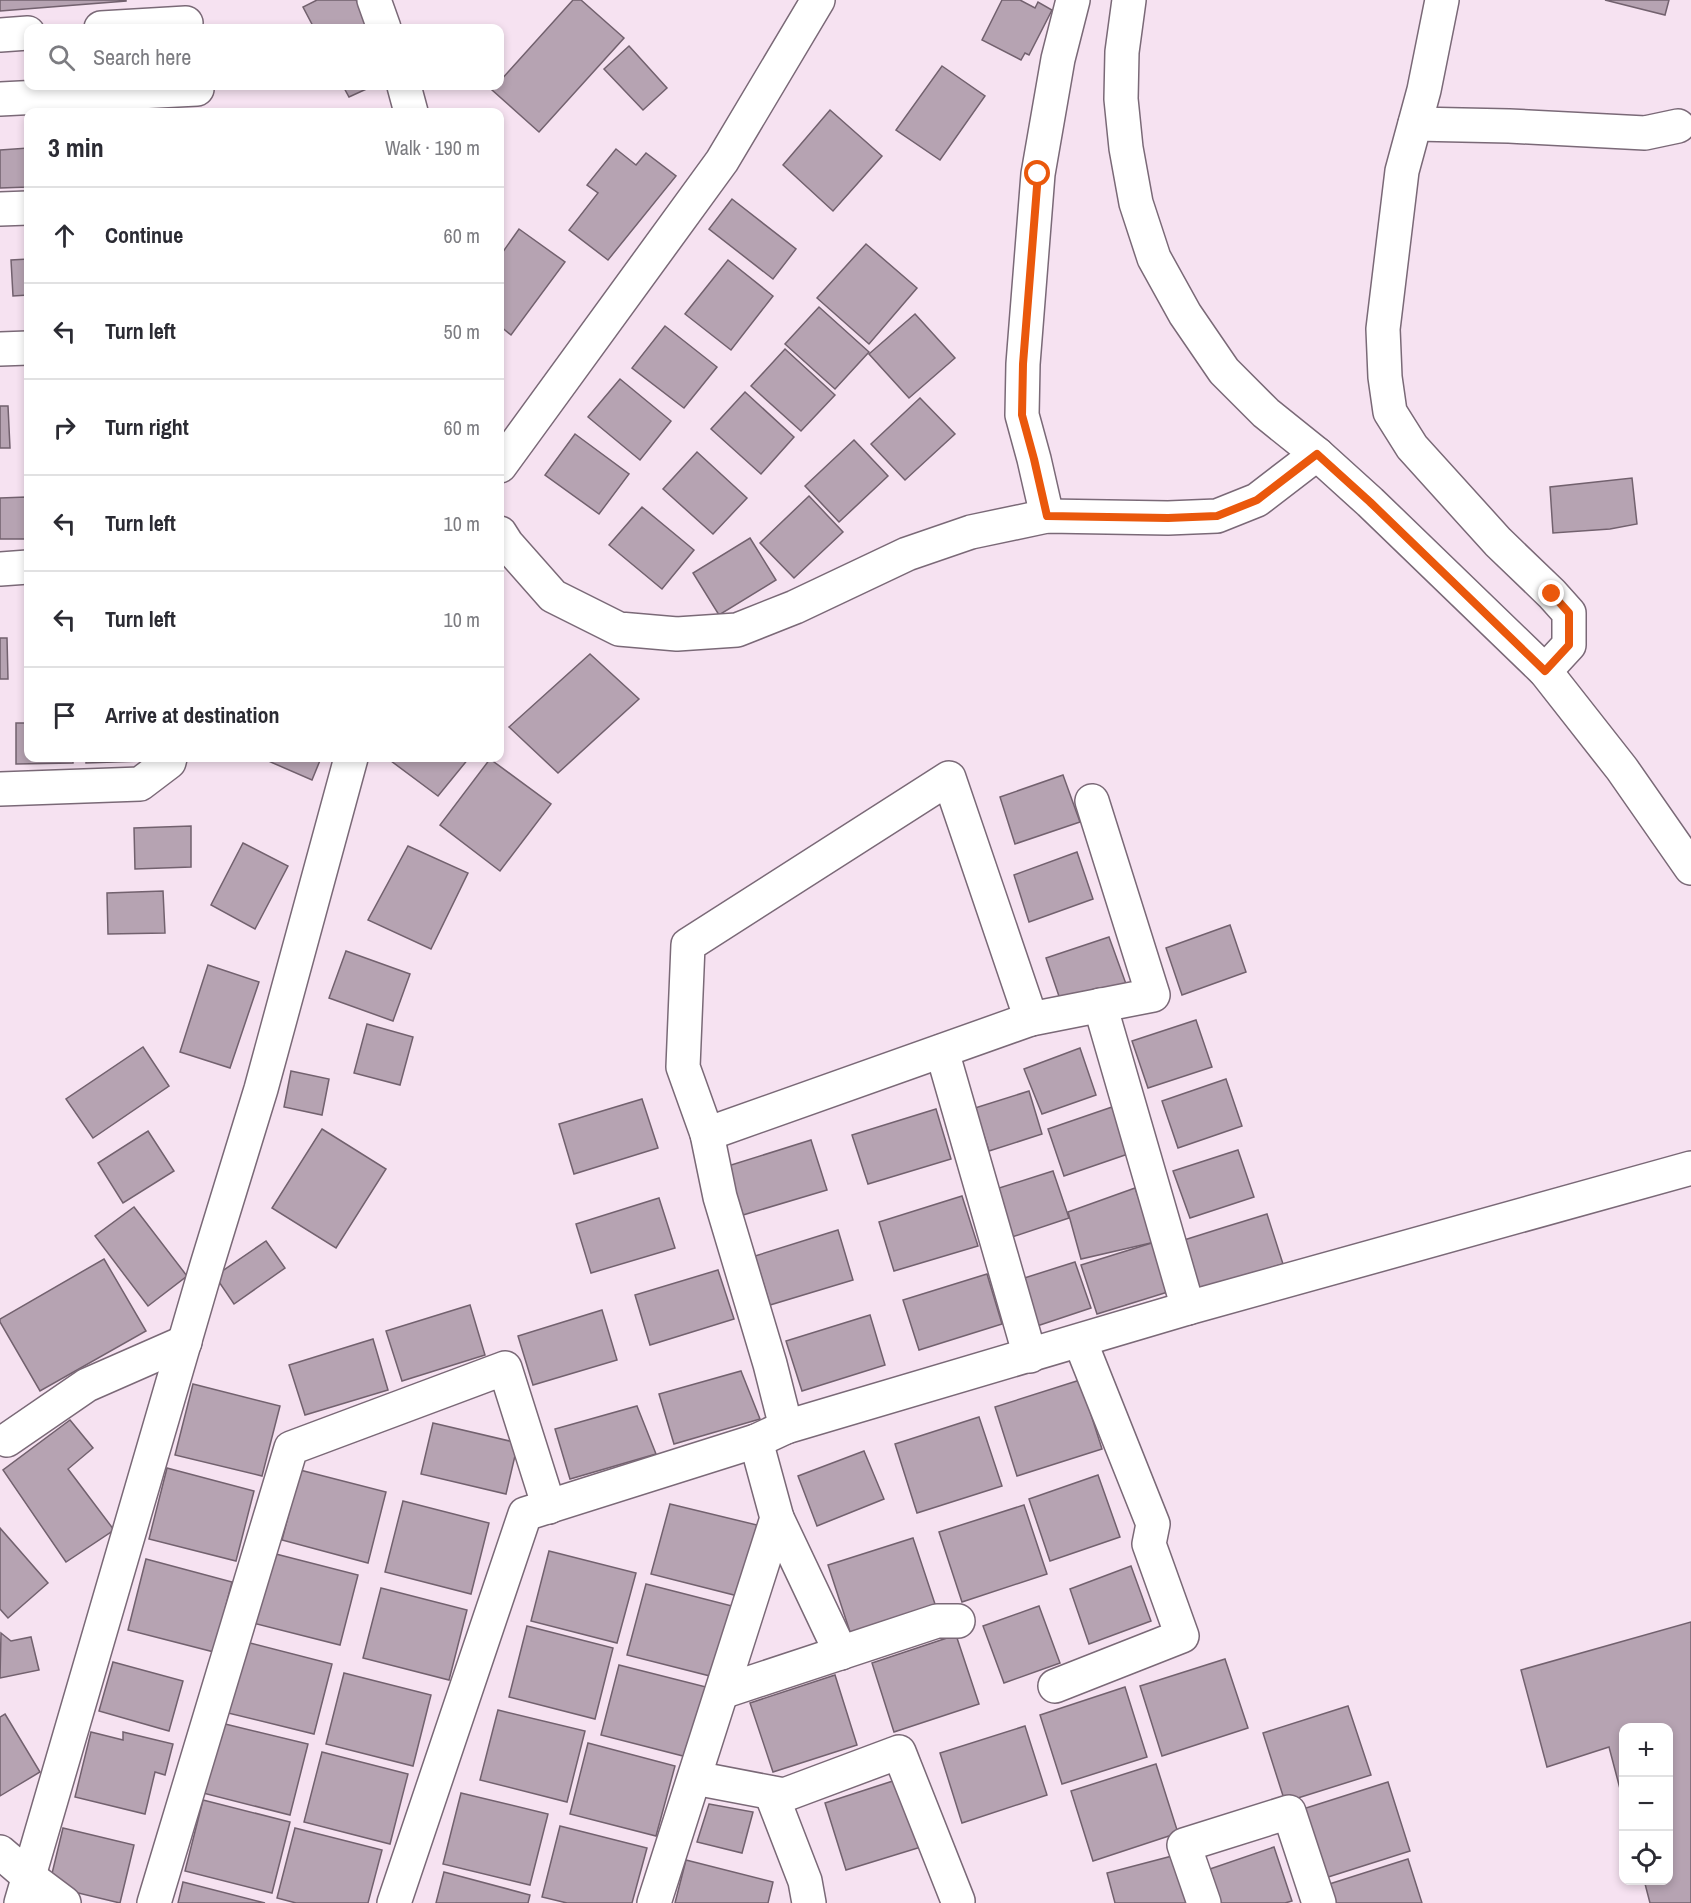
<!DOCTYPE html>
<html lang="en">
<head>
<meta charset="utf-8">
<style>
	:root { --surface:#fff; --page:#f7f7f7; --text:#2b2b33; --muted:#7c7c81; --line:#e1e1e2 }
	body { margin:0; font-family:"Archivo Narrow",sans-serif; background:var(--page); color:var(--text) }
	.controls { position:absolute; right:18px; bottom:18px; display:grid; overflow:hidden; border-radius:12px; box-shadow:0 3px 9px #0003 }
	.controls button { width:54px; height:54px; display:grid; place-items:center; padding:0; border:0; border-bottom:2px solid var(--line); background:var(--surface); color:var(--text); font:30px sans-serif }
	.stop { position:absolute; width:18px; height:18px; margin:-14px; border:4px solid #ea580c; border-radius:50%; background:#fff }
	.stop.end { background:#ea580c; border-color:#fff; box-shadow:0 2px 6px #0008 }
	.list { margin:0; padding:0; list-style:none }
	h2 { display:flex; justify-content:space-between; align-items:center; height:78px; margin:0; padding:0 24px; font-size:26px }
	h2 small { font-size:20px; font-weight:400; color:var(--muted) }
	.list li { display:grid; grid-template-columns:39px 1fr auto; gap:18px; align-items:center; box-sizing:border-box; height:96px; padding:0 24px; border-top:2px solid var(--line) }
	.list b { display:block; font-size:22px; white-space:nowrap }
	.list em { font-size:20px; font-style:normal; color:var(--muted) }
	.icon { flex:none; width:33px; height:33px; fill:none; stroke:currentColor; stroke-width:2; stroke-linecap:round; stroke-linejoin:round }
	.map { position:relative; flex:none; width:1691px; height:1903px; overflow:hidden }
	.search { position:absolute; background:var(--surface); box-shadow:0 3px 9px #0003; left:24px; top:24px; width:480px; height:66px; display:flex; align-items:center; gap:15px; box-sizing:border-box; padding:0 21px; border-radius:12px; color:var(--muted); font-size:22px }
	.panel { position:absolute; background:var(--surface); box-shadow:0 3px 9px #0003; left:24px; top:108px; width:480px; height:654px; border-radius:12px }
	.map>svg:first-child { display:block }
	.building { fill:#b6a3b2; stroke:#72616e; stroke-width:1.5 }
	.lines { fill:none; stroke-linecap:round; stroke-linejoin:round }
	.minor-casing { stroke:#7a6977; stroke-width:36 }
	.minor { stroke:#fff; stroke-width:33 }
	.route { stroke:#ea580c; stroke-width:8 }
</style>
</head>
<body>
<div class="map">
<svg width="1691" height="1903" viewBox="0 0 1691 1903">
	<rect width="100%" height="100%" fill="#f6e2f1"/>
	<g class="building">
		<path d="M0 0H126V1L0 11Z"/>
		<path d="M317 0H356L370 28H314L303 7Z"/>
		<path d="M573 0H581L624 38 539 132 492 90 496 86H500V81Z"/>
		<path d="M1002 0H1020L1035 8 1038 2 1052 10 1029 55 1025 53 1021 60 982 40Z"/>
		<path d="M1605 0H1669L1665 15Z"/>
		<path d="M629 46 667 88 643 110 604 69Z"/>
		<path d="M942 66 985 96 940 160 896 130Z"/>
		<path d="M343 86H373L349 97Z"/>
		<path d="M830 110 882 156 833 211 783 165Z"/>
		<path d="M28 148V187L0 188V150Z"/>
		<path d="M616 149 636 165 646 153 676 176 608 260 569 230 598 193 587 185Z"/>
		<path d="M732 199 796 249 773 279 709 229Z"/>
		<path d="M519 229 565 262 511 335 500 326V268L502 265 500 263V256Z"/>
		<path d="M866 244 917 288 869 344 817 298Z"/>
		<path d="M28 259V295L13 296 11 260Z"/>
		<path d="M728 260 773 296 731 350 685 314Z"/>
		<path d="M819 307 869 352 835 389 785 344Z"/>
		<path d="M915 314 955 358 909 398 869 354Z"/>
		<path d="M665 326 717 367 684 408 632 368Z"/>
		<path d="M785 349 835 395 801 431 751 386Z"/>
		<path d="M620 379 671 421 640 460 588 417Z"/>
		<path d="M745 392 794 437 761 474 711 429Z"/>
		<path d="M920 398 955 434 905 480 871 444Z"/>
		<path d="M0 406H8L10 448H0Z"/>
		<path d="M575 434 629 474 599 514 545 475Z"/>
		<path d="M854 440 888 476 839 522 805 486Z"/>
		<path d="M697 452 747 498 713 534 663 489Z"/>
		<path d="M1632 478 1637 524 1610 529 1553 533 1550 487Z"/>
		<path d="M809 496 843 532 794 578 760 543Z"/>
		<path d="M26 497 27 539H0V498Z"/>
		<path d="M642 507 694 550 662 589 609 545Z"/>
		<path d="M750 538 776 580 719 615 693 573Z"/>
		<path d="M26 632H28V674H27Z"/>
		<path d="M0 638H7L8 679H0Z"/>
		<path d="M590 654 639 699 558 773 509 727Z"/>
		<path d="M16 723H28V758H73V763L16 764Z"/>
		<path d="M86 758H143V761L86 763Z"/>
		<path d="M267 758H321L312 780 266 760Z"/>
		<path d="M387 758H469L438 796Z"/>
		<path d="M490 759 551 804 500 871 440 825Z"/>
		<path d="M1063 775 1080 822 1015 844 1000 797Z"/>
		<path d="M191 826V867L135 869 134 828Z"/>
		<path d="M243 843 288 866 255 929 211 905Z"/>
		<path d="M408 846 468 873 431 949 368 920Z"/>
		<path d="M1077 852 1093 899 1029 922 1014 875Z"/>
		<path d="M163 891 165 933 108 934 107 893Z"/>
		<path d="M1230 925 1246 972 1182 995 1166 948Z"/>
		<path d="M1109 937 1126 984 1062 1005 1046 958Z"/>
		<path d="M346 951 410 974 393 1021 329 998Z"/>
		<path d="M208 965 259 982 230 1068 180 1052Z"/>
		<path d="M1196 1020 1212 1067 1148 1088 1132 1041Z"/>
		<path d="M367 1024 413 1037 400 1085 354 1073Z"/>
		<path d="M143 1047 169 1086 93 1138 66 1099Z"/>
		<path d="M1080 1048 1096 1095 1042 1114 1024 1069Z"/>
		<path d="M291 1071 329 1079 322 1115 284 1107Z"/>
		<path d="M1226 1079 1242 1126 1178 1148 1162 1101Z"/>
		<path d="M1029 1091 1042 1134 989 1151 975 1108Z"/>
		<path d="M642 1099 658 1148 574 1174 559 1124Z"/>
		<path d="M1112 1107 1128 1154 1064 1176 1048 1129Z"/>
		<path d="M936 1109 951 1159 868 1184 852 1135Z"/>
		<path d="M322 1129 386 1169 336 1248 272 1208Z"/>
		<path d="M148 1131 174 1171 123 1203 98 1163Z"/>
		<path d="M811 1140 827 1190 743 1215 728 1166Z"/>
		<path d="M1238 1150 1254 1197 1190 1218 1173 1171Z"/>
		<path d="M1053 1171 1069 1218 1009 1238 993 1190Z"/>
		<path d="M1135 1188 1155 1242 1081 1259 1068 1212Z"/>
		<path d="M962 1196 978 1246 894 1271 879 1222Z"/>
		<path d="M659 1198 675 1248 591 1273 576 1224Z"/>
		<path d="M134 1207 187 1276 148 1306 95 1236Z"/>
		<path d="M1267 1214 1283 1264 1199 1289 1184 1240Z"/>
		<path d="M838 1230 853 1280 770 1305 755 1256Z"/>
		<path d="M266 1241 285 1268 234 1304 215 1276Z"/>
		<path d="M1155 1242 1171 1291 1097 1314 1081 1265Z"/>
		<path d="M104 1259 146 1331 40 1391 0 1322V1319Z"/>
		<path d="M1075 1262 1091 1308 1034 1327 1018 1280Z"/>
		<path d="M718 1270 734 1319 650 1345 635 1295Z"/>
		<path d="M987 1274 1002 1324 919 1350 903 1300Z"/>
		<path d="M470 1305 485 1355 402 1381 386 1331Z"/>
		<path d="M602 1310 617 1360 533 1385 518 1336Z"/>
		<path d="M870 1315 885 1365 802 1391 786 1341Z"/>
		<path d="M373 1339 388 1390 305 1415 289 1365Z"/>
		<path d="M741 1371 760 1419 674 1444 659 1394Z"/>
		<path d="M1080 1380 1102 1449 1017 1476 995 1407Z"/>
		<path d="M193 1384 280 1406 262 1476 175 1455Z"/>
		<path d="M637 1406 656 1454 570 1479 555 1429Z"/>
		<path d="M979 1417 1002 1486 917 1513 895 1444Z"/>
		<path d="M70 1420 93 1448 68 1469 114 1530 66 1562 3 1470Z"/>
		<path d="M433 1423 518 1443 506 1494 421 1474Z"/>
		<path d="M864 1451 884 1499 817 1526 798 1476Z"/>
		<path d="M167 1468 254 1491 236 1561 149 1539Z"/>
		<path d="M300 1470 386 1492 368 1563 282 1540Z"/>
		<path d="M1098 1475 1120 1537 1050 1561 1029 1499Z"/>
		<path d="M403 1501 489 1523 471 1594 385 1572Z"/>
		<path d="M670 1504 757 1525 738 1596 651 1574Z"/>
		<path d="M1024 1505 1047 1574 962 1602 939 1532Z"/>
		<path d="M0 1528 48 1583 8 1618 0 1609Z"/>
		<path d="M913 1538 936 1607 851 1635 828 1565Z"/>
		<path d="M549 1551 636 1573 617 1643 531 1621Z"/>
		<path d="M272 1553 358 1575 340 1645 253 1623Z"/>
		<path d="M146 1559 232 1582 214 1652 128 1630Z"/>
		<path d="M1131 1566 1151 1621 1089 1644 1070 1589Z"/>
		<path d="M646 1584 732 1606 714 1677 627 1655Z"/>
		<path d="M381 1588 467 1610 449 1680 363 1658Z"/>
		<path d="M1039 1606 1060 1663 1004 1683 983 1626Z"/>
		<path d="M1691 1622V1903H1650L1644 1880H1668V1728H1624V1804L1609 1747 1547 1767 1521 1670Z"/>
		<path d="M527 1626 613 1648 595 1719 509 1697Z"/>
		<path d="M1 1633 11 1641 31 1637 39 1670 0 1678Z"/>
		<path d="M956 1635 979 1704 894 1732 872 1663Z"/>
		<path d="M246 1642 332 1664 314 1734 228 1713Z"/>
		<path d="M1225 1659 1248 1728 1162 1756 1140 1686Z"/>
		<path d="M113 1662 183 1681 169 1731 99 1711Z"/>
		<path d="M619 1665 706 1687 687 1757 601 1735Z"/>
		<path d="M344 1673 431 1695 413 1766 326 1744Z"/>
		<path d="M835 1675 857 1745 773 1772 750 1703Z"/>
		<path d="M1125 1687 1147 1757 1062 1784 1040 1715Z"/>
		<path d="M1348 1706 1371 1775 1285 1802 1263 1733Z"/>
		<path d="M498 1710 585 1731 567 1802 480 1780Z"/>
		<path d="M5 1714 40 1772 0 1796V1717Z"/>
		<path d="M221 1723 308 1744 290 1815 203 1793Z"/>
		<path d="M1025 1726 1047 1795 962 1823 940 1753Z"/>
		<path d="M91 1732 123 1740V1732L173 1744 165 1775 155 1772 145 1814 75 1797Z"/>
		<path d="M588 1743 675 1766 656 1836 570 1814Z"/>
		<path d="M322 1752 408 1774 390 1844 304 1822Z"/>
		<path d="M1156 1764 1178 1833 1093 1861 1071 1791Z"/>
		<path d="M899 1779 921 1847 846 1870 825 1803Z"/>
		<path d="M1388 1782 1410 1851 1325 1878 1303 1809Z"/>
		<path d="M461 1793 548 1814 530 1885 443 1864Z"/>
		<path d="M203 1800 290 1822 272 1893 185 1871Z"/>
		<path d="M709 1804 753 1812 742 1853 697 1842Z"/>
		<path d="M560 1826 647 1848 632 1903H567L542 1897Z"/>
		<path d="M63 1828 134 1845 120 1903 49 1886Z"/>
		<path d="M295 1828 382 1850 368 1903H296L277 1898Z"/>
		<path d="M1274 1847 1292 1901 1285 1903H1218L1207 1870Z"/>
		<path d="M1176 1855 1189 1903H1115L1107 1873Z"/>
		<path d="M1408 1859 1422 1903H1328L1323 1886Z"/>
		<path d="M686 1860 773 1882 768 1903H675Z"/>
		<path d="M444 1872 530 1895 528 1903H436Z"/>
		<path d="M183 1882 265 1903H178Z"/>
	</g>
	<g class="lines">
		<g class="minor-casing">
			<g id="minor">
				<path d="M374 0 384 28"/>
				<path d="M1129 0 1122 52 1121 99 1126 148 1136 203 1154 258 1185 314 1224 371 1266 413 1317 454 1370 502 1545 671 1622 769 1691 868"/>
				<path d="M1442 0 1424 90 1402 171 1383 329 1385 377 1390 412 1412 447 1498 542 1552 594 1569 613V645L1545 671"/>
				<path d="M101 28 186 23"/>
				<path d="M0 35 28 33"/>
				<path d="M404 86 411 112"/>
				<path d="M0 99 197 89"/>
				<path d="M1415 124 1509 126 1645 133 1678 126"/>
				<path d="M0 209 28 208"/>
				<path d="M0 349 28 348"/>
				<path d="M500 466 722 161 818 0"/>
				<path d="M1047 516 1034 459 1022 415 1023 364 1038 174 1058 59 1073 0"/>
				<path d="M500 533 507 544 553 596 619 629 677 634 737 630 795 607 907 554 971 532 1047 516 1168 518 1217 516 1257 500 1317 454"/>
				<path d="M0 569 28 567"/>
				<path d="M0 789 140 784 169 762 170 758"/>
				<path d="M1100 1005 1188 1308"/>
				<path d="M942 1051 1030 1356"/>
				<path d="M707 1134 1031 1019"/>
				<path d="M786 1427 770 1364 720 1197 707 1134 683 1067 688 945 949 778 1031 1019 1153 995 1092 801"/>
				<path d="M7 1440 87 1385 185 1342"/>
				<path d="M777 1518 841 1653"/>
				<path d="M1055 1686 1182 1636 1149 1544 1153 1524 1080 1341"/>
				<path d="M722 1692 937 1621H958"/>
				<path d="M695 1778 784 1795 899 1752 958 1901"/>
				<path d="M771 1793 805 1881 809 1903"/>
				<path d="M0 1852 28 1876 64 1903"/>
				<path d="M21 1903 207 1265 261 1089 351 758"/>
				<path d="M154 1903 291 1448 505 1368 549 1507"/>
				<path d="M394 1903 525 1514 756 1441 786 1427 1188 1308 1691 1168"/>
				<path d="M654 1903 777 1518 756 1441"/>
				<path d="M1204 1903 1184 1845 1289 1812 1319 1903"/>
			</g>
		</g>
		<use href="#minor" class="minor"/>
	</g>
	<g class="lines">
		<path class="route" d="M1038 174 1023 364 1022 415 1034 459 1047 516 1168 518 1217 516 1257 500 1317 454 1370 502 1545 671 1569 645V613L1552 594"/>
	</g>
</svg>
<div class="controls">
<button>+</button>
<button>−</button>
<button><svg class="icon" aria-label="locate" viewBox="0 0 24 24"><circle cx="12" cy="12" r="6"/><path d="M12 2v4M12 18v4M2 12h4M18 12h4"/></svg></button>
</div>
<div class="stop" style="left:1038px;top:174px"></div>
<div class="stop end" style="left:1552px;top:594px"></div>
<div class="search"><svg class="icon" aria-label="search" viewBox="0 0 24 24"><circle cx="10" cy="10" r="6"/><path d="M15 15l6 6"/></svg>Search here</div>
<section class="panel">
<h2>3 min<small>Walk · 190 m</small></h2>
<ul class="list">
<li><svg class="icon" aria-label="ahead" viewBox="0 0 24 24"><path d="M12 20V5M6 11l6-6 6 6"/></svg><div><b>Continue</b></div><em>60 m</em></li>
<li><svg class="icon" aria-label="left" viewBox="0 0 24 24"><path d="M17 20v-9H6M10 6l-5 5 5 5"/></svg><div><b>Turn left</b></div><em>50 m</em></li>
<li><svg class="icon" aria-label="right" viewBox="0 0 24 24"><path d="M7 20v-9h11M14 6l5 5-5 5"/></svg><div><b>Turn right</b></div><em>60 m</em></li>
<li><svg class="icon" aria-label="left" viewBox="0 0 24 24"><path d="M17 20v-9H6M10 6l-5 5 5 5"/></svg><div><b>Turn left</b></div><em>10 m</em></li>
<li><svg class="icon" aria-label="left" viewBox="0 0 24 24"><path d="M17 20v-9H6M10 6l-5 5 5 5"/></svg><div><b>Turn left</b></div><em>10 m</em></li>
<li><svg class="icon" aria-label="arrive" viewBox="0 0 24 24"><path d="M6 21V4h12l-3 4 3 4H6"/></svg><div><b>Arrive at destination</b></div></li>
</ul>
</section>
</div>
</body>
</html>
